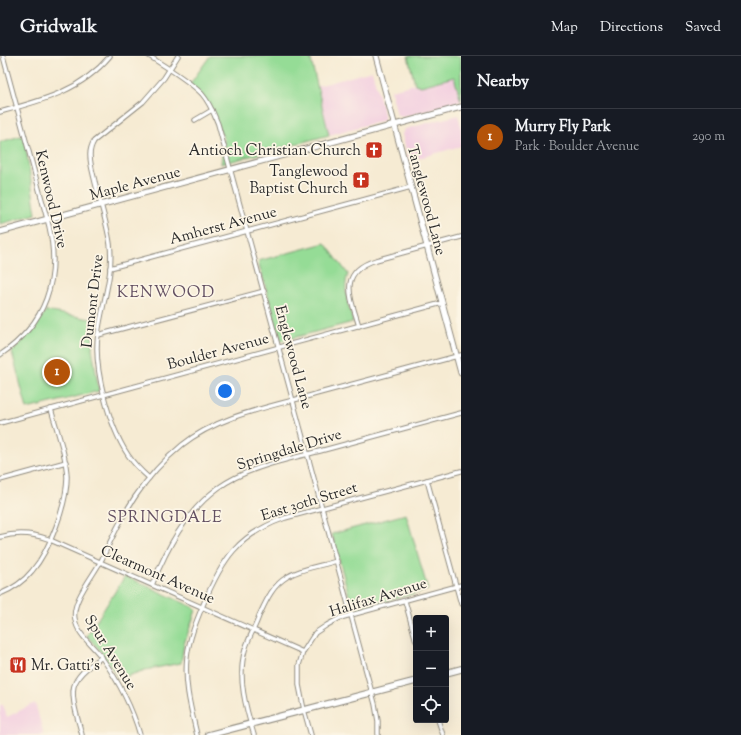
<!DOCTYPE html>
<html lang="en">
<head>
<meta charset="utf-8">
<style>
	:root { --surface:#171b24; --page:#242831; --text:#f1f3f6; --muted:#9ea1a6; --line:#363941; --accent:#b45309 }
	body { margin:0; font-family:"Sorts Mill Goudy",serif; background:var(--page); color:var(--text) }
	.controls { position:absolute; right:12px; bottom:12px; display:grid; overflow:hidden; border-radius:4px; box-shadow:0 4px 16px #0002 }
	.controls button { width:36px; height:36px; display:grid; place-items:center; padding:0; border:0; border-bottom:1px solid var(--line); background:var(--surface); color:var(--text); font:20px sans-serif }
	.you { position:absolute; left:225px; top:335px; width:14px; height:14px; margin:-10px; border:3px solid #fff; border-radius:50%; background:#1a73e8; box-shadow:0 0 0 6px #1a73e833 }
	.badge { display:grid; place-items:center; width:26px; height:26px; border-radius:50%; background:var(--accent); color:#fff; font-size:13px; font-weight:700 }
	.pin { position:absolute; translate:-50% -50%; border:2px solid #fff; box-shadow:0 1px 4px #0006 }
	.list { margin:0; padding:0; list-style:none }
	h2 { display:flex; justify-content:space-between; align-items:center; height:52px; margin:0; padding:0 16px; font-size:17px }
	h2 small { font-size:13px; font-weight:400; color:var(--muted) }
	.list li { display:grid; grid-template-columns:26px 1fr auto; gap:12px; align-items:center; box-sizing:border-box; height:56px; padding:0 16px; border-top:1px solid var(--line) }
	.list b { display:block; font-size:15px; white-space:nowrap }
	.list p { margin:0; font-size:13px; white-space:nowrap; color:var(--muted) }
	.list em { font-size:13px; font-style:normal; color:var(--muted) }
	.icon { flex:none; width:22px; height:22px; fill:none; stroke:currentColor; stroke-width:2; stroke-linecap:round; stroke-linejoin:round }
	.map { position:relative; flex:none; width:461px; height:679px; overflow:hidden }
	header { display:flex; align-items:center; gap:24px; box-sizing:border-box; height:56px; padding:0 20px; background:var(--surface); border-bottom:1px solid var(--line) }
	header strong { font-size:19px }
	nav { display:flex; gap:22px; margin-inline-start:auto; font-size:14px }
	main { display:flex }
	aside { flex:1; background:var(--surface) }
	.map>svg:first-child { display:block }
	.built { fill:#f3cfe0 }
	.green { fill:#95dc96; stroke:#608460 }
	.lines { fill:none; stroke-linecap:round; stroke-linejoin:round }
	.street-casing { stroke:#908b7f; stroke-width:5.5 }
	.secondary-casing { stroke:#908b7f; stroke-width:7 }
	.primary-casing { stroke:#908b7f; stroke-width:8 }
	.street { stroke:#fff; stroke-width:3.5 }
	.secondary { stroke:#fff; stroke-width:5 }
	.primary { stroke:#fff; stroke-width:5.5 }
	.labels { text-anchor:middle; stroke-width:3.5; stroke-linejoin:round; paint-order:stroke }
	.poi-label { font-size:15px; fill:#2b2b2b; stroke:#fcf5e5; text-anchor:end }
	.street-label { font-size:15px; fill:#2b2b2b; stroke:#fcf5e5 }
	.neighbourhood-label { font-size:16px; letter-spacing:1px; fill:#635062; stroke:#fcf5e5 }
</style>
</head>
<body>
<header>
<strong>Gridwalk</strong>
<nav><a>Map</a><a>Directions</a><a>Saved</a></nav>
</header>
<main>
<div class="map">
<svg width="461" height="679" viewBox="0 0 461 679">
	<rect width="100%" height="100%" fill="#fcf5e5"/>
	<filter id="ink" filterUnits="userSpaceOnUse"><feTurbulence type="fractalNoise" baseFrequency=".025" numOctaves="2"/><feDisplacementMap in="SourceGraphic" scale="8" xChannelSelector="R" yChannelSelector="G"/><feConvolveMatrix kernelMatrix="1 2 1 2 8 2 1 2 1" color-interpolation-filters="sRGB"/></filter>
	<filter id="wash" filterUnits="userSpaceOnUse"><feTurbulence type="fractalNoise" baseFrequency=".012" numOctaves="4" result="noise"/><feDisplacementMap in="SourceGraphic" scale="16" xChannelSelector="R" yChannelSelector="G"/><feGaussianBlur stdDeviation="0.9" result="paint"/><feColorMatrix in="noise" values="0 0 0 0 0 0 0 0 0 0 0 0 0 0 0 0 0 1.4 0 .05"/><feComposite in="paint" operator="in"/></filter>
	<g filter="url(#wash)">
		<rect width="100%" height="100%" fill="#f6ebd3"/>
		<g class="built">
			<path d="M372 15 384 58V64L329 79 318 30Z"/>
			<path d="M454 20 461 45 403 61 397 59 391 34 415 28 421 30Z"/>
			<path d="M458 59 461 70V90L409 105 402 78 405 73Z"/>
			<path d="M35 647 44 679H0V649H3L7 661Z"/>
		</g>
		<g class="green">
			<path d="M210 0H310L329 79 221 108 224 84 207 45 190 28Z"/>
			<path d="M408 0H461V45L454 21 421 30 415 28Z"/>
			<path d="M24 79 36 158 0 168V86Z"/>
			<path d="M325 187 348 218C342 233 349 250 353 266L281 285 258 205Z"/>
			<path d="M46 255 96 264 92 292 99 335 27 353 12 296 34 272Z"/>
			<path d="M406 458 428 534 353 554 332 478Z"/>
			<path d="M125 520 195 552 196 554 184 588 181 607 145 614 119 623 102 597 87 580Z"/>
		</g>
	</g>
	<g filter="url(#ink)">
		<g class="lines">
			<g class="street-casing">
				<g id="street">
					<path d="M149 0C167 12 187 23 202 38 210 47 214 58 218 68L375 648 378 665V679"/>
					<path d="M0 56C41 45 81 35 110 0"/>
					<path d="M195 64 212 54"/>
					<path d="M110 212 411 131"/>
					<path d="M359 270C350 240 338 216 376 204L461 181"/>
					<path d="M98 279 264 235"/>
					<path d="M0 299C46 268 61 223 49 170L3 0"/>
					<path d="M0 367 442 247"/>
					<path d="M149 422C141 415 134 408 128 399 109 370 93 312 98 278 102 248 114 217 110 188 107 167 100 146 95 126 93 117 90 108 90 99 90 94 91 90 94 85L143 46 164 22 178 0"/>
					<path d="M0 424 66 406"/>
					<path d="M427 424 461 548"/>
					<path d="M0 481C17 476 32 477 48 483L303 596"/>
					<path d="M152 529C167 492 185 457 218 432 247 411 286 404 320 395 367 382 414 370 461 357"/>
					<path d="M0 538C12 533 24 525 32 515 50 494 67 448 67 421 66 398 57 375 51 353"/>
					<path d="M405 545 416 585"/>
					<path d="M438 664 443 679"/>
					<path d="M82 679C79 666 69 639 75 627 80 616 92 608 102 601"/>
					<path d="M140 679C132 651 119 626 102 602 94 590 77 579 75 563 71 545 94 519 102 503 123 457 142 422 182 389 220 359 270 351 316 338 364 325 413 312 461 299"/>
					<path d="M197 679C191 653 184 628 187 601 189 583 196 566 203 549 222 504 237 479 285 462L461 415"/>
					<path d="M254 679C246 653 237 621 245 594 248 583 255 572 259 560 266 545 272 530 287 521 301 512 321 510 337 505"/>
					<path d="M311 679 304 654 299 629V609L303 596 315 577 327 569 340 562 461 529"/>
				</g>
			</g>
			<g class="secondary-casing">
				<g id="secondary">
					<path d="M376 0 461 317"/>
					<path d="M0 176 461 51"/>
				</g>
			</g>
			<g class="primary-casing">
				<g id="primary">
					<path d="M446 617 461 613"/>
					<path d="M208 679 416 625"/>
				</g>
			</g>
			<use href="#street" class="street"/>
			<use href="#secondary" class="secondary"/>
			<use href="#primary" class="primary"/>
		</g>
	</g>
	<defs>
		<g id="church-square" transform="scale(0.9)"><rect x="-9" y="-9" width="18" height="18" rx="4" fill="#c8321e" stroke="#fcf5e5"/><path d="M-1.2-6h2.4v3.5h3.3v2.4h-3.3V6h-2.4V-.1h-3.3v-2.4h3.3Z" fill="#fff"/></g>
		<g id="restaurant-square" transform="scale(0.9)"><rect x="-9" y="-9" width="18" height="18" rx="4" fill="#c8321e" stroke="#fcf5e5"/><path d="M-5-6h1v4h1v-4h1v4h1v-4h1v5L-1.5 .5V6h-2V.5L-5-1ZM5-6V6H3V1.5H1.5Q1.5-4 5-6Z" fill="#fff"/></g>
	</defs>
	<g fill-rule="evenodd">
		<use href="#church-square" x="374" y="94"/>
		<use href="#church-square" x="361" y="124"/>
		<use href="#restaurant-square" x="18" y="609"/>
	</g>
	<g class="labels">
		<g class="poi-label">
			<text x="361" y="99">Antioch Christian Church</text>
			<text x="348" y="120">Tanglewood<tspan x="348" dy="17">Baptist Church</tspan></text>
			<text x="31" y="614" text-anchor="start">Mr. Gatti's</text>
		</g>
		<g class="street-label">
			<text transform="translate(135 127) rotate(-15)" y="5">Maple Avenue</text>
			<text transform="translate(52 143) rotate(77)" y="5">Kenwood Drive</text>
			<text transform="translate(427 144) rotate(75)" y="5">Tanglewood Lane</text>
			<text transform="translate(223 169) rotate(-15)" y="5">Amherst Avenue</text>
			<text transform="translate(92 245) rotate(-83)" y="5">Dumont Drive</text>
			<text transform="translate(218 295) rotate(-15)" y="5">Boulder Avenue</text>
			<text transform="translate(294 301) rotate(75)" y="5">Englewood Lane</text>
			<text transform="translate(289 393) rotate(-17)" y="5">Springdale Drive</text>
			<text transform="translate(309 445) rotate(-17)" y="5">East 30th Street</text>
			<text transform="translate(158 518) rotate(24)" y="5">Clearmont Avenue</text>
			<text transform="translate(378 541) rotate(-17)" y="5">Halifax Avenue</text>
			<text transform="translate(111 596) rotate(58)" y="5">Spur Avenue</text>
		</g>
		<g class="neighbourhood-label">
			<text x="166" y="241">KENWOOD</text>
			<text x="165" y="466">SPRINGDALE</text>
		</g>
	</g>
</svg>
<div class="controls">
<button>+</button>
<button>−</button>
<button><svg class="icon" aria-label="locate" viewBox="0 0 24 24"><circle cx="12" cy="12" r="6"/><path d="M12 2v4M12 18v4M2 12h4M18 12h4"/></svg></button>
</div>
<div class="you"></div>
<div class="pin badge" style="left:57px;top:316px">1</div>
</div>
<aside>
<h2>Nearby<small></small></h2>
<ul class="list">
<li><span class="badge">1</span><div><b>Murry Fly Park</b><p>Park · Boulder Avenue</p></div><em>290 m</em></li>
</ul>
</aside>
</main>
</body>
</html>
